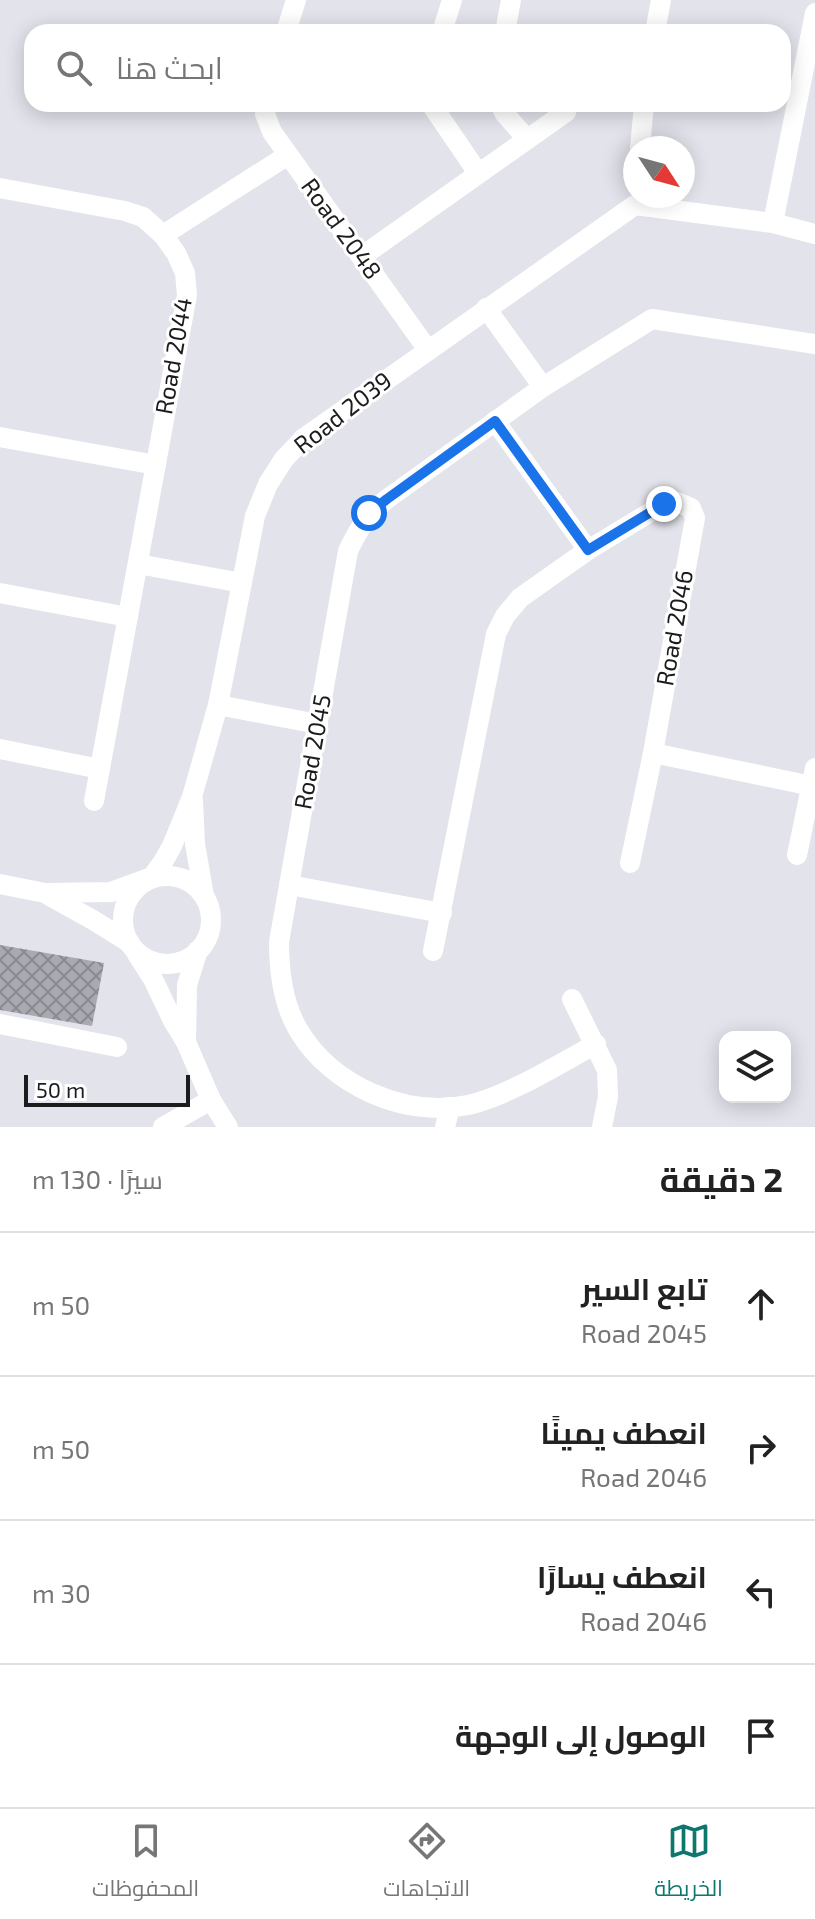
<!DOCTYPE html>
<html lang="ar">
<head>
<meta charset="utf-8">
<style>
	:root { --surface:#fff; --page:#f2f2f2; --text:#222; --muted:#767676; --line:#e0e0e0; --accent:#0f766e }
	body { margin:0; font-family:"Exo 2",Cairo,sans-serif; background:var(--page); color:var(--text); direction:rtl }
	.controls { position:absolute; right:24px; bottom:24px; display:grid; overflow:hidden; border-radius:16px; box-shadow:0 4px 20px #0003 }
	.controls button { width:72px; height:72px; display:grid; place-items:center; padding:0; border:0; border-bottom:2px solid var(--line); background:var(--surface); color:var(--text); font:40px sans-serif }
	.compass { position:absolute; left:623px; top:136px; width:72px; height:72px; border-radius:50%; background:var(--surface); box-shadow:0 4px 20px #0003; rotate:126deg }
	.scale { position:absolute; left:24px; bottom:20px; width:166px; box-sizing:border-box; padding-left:8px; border:4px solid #1c1c1f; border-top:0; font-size:22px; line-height:28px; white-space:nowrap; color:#1c1c1f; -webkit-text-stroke:6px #fff; paint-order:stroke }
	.stop { position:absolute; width:24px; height:24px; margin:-18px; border:6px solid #1a73e8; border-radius:50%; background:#fff }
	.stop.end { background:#1a73e8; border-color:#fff; box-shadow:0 2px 8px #0008 }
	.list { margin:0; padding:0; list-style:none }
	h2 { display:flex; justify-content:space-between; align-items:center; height:104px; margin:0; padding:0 32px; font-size:34px }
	h2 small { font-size:26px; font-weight:400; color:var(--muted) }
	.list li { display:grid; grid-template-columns:52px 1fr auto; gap:24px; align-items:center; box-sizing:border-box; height:144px; padding:0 32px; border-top:2px solid var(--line) }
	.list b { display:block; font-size:30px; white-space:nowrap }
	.list p { margin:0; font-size:26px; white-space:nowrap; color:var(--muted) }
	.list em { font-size:26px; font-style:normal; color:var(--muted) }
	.icon { flex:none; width:44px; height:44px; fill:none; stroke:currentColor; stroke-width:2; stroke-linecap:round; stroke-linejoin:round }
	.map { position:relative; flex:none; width:815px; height:1127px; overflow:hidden; direction:ltr }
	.search { position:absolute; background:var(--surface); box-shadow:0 4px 20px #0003; left:24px; right:24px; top:24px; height:88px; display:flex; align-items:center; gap:20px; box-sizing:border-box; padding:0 28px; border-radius:24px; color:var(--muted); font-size:30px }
	.sheet { height:680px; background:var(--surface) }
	nav { display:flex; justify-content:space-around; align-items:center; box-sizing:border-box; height:112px; border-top:2px solid var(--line); background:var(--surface); font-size:22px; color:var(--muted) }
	nav a { display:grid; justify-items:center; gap:4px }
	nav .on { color:var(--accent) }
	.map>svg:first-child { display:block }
	.building { fill:url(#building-cross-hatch) }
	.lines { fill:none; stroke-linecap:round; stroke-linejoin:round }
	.minor { stroke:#fff; stroke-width:20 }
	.route { stroke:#1a73e8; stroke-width:10 }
	.labels { text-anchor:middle; stroke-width:6; stroke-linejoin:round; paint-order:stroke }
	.street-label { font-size:24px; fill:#1c1c1f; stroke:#fff }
</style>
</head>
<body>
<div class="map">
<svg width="815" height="1127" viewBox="0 0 815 1127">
	<defs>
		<pattern id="building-cross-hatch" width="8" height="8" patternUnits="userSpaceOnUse" patternTransform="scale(2)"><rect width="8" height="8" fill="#a9aab1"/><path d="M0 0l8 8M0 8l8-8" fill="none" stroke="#898a8f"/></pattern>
	</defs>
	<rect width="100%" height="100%" fill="#e2e3eb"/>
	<path class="building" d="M0 945 104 963 92 1026 0 1010Z"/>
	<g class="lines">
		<g class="minor">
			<path d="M286 32 296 0"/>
			<path d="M442 32 452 0"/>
			<path d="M505 32 511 0"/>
			<path d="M655 32 661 0"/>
			<path d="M266 104 265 114 272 132 428 350"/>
			<path d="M431 104 478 173"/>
			<path d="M500 104 505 114 527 139"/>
			<path d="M640 148 644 104"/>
			<path d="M0 188 125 211 143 217 163 235 176 253 185 273 187 295 94 801"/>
			<path d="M773 223 815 13"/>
			<path d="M163 235 288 155"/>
			<path d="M361 257 566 112"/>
			<path d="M486 308 543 387"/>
			<path d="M495 421 588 550"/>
			<path d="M0 437 156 465"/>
			<path d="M138 564 242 583"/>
			<path d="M0 593 128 617"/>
			<path d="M218 705 318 724"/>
			<path d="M0 749 100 769"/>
			<path d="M653 753 812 786"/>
			<path d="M193 801 195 844 204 896"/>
			<path d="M797 855 815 768"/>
			<circle cx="167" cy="920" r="44"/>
			<path d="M0 884 45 893 111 892 152 877 163 862 172 846 192 797 218 705 255 516 268 484 284 459 304 438 635 205 773 223 815 234"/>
			<path d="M289 885 442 913"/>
			<path d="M48 895 93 920 130 943"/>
			<path d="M433 951 496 634 505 616 520 598 588 550 664 504 677 502 691 508 695 518 653 753 630 863"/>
			<path d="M137 954 153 979 173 1021 186 1042 211 1100 228 1127"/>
			<path d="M572 999 607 1070 608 1097 602 1127"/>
			<path d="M0 1024 117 1047"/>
			<path d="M186 1042 187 985 198 950"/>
			<path d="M596 1044C559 1064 508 1096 468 1105 405 1118 332 1086 299 1031 283 1005 279 971 279 942L348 551C359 528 367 515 387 499L543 387 652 319 815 344"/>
			<path d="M163 1127 211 1100"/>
			<path d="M445 1127 450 1107"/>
		</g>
	</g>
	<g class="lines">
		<path class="route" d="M369 513 387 499 495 421 588 550 664 504"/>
	</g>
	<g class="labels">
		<g class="street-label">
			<text transform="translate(341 229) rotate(54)" y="8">Road 2048</text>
			<text transform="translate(174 356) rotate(-80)" y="8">Road 2044</text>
			<text transform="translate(343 413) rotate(-38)" y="8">Road 2039</text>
			<text transform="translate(675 628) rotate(-80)" y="8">Road 2046</text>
			<text transform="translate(313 752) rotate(-80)" y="8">Road 2045</text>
		</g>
	</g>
</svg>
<div class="controls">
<button><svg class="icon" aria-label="layers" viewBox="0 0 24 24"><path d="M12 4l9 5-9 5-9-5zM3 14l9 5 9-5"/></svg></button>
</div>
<svg class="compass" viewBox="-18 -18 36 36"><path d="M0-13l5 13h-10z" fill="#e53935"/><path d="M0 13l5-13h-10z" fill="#767676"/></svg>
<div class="scale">50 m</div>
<div class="stop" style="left:369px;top:513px"></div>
<div class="stop end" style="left:664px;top:504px"></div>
<div class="search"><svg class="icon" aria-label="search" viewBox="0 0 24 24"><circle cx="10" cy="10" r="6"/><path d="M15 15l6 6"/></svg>ابحث هنا</div>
</div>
<section class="sheet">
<h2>2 دقيقة<small>سيرًا · 130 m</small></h2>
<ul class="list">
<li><svg class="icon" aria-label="ahead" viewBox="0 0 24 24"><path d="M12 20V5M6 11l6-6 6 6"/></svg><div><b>تابع السير</b><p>Road 2045</p></div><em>50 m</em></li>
<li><svg class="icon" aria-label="right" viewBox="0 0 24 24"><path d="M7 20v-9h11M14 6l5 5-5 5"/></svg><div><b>انعطف يمينًا</b><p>Road 2046</p></div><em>50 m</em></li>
<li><svg class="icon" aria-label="left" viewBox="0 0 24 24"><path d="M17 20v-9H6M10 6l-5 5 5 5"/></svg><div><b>انعطف يسارًا</b><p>Road 2046</p></div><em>30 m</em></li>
<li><svg class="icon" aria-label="arrive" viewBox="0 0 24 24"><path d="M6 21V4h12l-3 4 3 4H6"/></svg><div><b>الوصول إلى الوجهة</b></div></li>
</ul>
</section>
<nav>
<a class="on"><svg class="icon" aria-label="map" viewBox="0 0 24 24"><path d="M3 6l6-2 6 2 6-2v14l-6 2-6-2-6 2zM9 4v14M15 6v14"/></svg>الخريطة</a>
<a><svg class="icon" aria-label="directions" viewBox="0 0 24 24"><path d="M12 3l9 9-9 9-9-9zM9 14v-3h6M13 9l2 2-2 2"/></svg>الاتجاهات</a>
<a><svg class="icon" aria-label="saved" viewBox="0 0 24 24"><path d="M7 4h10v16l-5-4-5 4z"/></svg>المحفوظات</a>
</nav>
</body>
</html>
